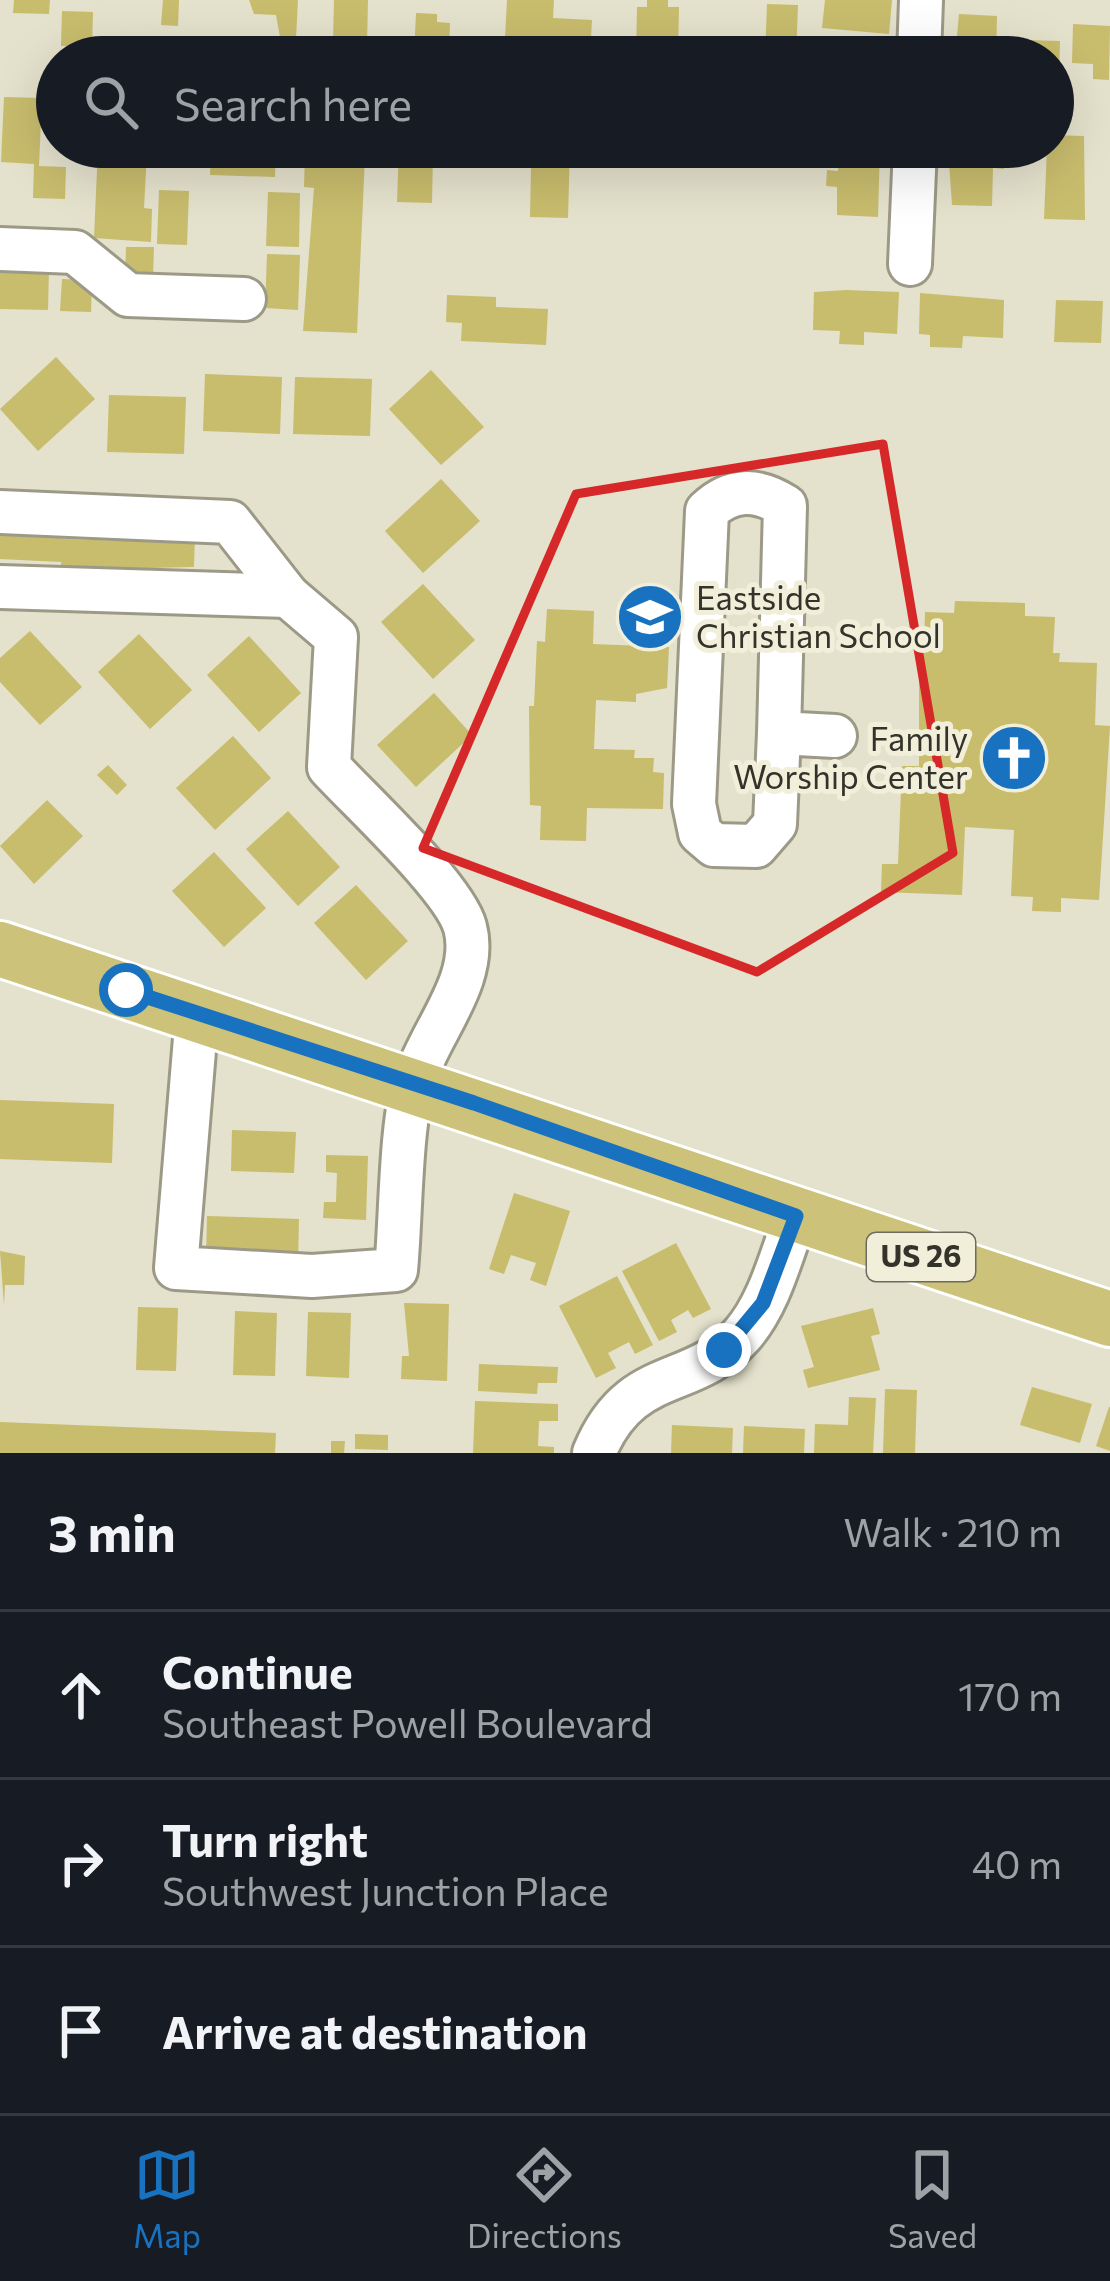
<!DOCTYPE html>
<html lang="en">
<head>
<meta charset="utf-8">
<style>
	:root { --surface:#171b24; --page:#20242c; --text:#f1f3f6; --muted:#9ea1a6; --line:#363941; --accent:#1872bf }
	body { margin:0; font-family:Commissioner,sans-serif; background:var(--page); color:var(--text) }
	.stop { position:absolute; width:36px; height:36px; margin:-27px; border:9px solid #1872bf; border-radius:50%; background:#fff }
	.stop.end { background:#1872bf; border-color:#fff; box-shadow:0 3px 12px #0008 }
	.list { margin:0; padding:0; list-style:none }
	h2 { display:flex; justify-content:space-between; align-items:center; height:156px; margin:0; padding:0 48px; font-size:51px }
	h2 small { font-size:39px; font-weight:400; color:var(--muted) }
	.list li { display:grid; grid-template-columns:78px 1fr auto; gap:36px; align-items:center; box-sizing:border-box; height:168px; padding:0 48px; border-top:3px solid var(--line) }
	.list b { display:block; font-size:45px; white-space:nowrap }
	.list p { margin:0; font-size:39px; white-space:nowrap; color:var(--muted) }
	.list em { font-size:39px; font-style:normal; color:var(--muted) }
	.icon { flex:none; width:66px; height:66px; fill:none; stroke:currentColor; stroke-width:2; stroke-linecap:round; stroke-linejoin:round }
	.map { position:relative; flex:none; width:1110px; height:1453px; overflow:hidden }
	.search { position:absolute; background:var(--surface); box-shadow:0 12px 48px #0002; left:36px; right:36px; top:36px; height:132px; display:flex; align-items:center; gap:30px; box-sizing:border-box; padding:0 42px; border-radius:66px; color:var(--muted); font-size:45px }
	.sheet { height:660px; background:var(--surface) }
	nav { display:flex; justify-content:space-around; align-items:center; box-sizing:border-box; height:168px; border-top:3px solid var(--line); background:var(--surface); font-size:33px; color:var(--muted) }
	nav a { display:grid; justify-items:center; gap:6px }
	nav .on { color:var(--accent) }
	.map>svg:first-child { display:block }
	.building { fill:#c8bc6d }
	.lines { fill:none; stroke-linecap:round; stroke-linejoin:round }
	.minor-casing { stroke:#9c9a86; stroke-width:48 }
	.major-casing { stroke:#fff; stroke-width:60 }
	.minor { stroke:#fff; stroke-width:42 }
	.major { stroke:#cdc279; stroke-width:54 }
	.route { stroke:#1872bf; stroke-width:15 }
	.marked { fill:none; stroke:#d62828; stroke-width:9; stroke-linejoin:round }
	.labels { text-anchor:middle; stroke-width:10; stroke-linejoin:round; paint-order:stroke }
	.shield { fill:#f1eed9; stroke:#6d6b5f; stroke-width:3 }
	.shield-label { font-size:30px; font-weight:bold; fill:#34332b }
	.poi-label { font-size:33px; fill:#34332b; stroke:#f1eed9; text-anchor:start }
</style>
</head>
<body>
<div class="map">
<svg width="1110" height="1453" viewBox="0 0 1110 1453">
	<rect width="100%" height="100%" fill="#e4e1cc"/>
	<g class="building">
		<path d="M14 0H50L49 14 13 13Z"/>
		<path d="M163 0H179L178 26 161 25Z"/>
		<path d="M249 0H298L296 38 280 37 276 15 254 14Z"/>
		<path d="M334 0H368L367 44H333Z"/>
		<path d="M507 0H554L553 18 592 20 590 57H504Z"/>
		<path d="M647 0H668V7H679L678 57H636L637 7H647Z"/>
		<path d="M825 0H892L889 34 822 28Z"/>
		<path d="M767 4 798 5 796 57H765Z"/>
		<path d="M62 11 93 12 92 47 61 46Z"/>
		<path d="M416 13 437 14V22L450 23 449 52 414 57Z"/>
		<path d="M959 14 997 16 996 57H955Z"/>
		<path d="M1073 24 1110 26 1109 80 1093 79V64L1072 63Z"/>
		<path d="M1025 40 1060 41 1059 75 1053 74V57H1025Z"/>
		<path d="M728 42 758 44V57H727Z"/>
		<path d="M4 97 42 98 39 166 66 167 65 199 33 198 34 164 1 162Z"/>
		<path d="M1053 135 1084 136 1085 220 1044 219 1047 147H1053Z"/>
		<path d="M98 147H154V153H147L144 208 152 209 151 242 94 238Z"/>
		<path d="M211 147H276L275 177 210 175Z"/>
		<path d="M399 147H442V154L433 153 432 203 397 202Z"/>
		<path d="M526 147H570L568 218 530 217 531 167 525 166Z"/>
		<path d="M839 147H880L878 217 837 215V187L826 186 827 170 838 171Z"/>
		<path d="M994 147 1004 149V169L993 168 992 206 952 205 948 148Z"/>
		<path d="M305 153 365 156 357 333 303 331 314 188 304 187Z"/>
		<path d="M159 190 189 191 187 245 157 244Z"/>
		<path d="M268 192 300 193 299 247 266 246Z"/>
		<path d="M126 247H154L153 278 125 277Z"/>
		<path d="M267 254 300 255 298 310 265 308Z"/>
		<path d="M0 268 49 269 48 310 0 309Z"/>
		<path d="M62 279 92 280 91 312 60 311Z"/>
		<path d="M846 290 899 292 897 334 864 332V345L839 344 840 331 813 330 814 292Z"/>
		<path d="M920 293 1004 300 1003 338 963 336 962 348 930 347V335L919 334Z"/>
		<path d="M447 295 496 297V307L548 309 546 345 461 341 462 323 446 322Z"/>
		<path d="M1056 300 1103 301 1101 343 1054 342Z"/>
		<path d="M56 357 95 399 38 451 0 409Z"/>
		<path d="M431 370 484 427 441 465 389 409Z"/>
		<path d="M205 374 282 377 280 434 203 431Z"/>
		<path d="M295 377 372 379 370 436 293 434Z"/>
		<path d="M109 395 186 397 184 454 107 452Z"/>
		<path d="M441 479 480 521 423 573 385 531Z"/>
		<path d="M0 528 63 530V539L127 541V532L195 535 194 567 61 570V562L0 559Z"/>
		<path d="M423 584 475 640 433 679 381 622Z"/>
		<path d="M955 601 1025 603V616L1055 617 1053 653H1060L1059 662 1097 663 1095 725 1110 726 1099 900 1061 898V912L1032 911 1033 897 1011 896 1014 830 965 827 962 895 881 892 882 864H898L902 766H919V647L924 648 925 612 954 613Z"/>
		<path d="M547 609 594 611 593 644 669 647 667 688 636 694V702L596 700 594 749 635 750 634 758H654L653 772 664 773 663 809 587 808 586 841 540 840 541 806 530 805 529 706H534L537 641 545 642Z"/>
		<path d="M30 631 82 687 40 725 0 682V658Z"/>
		<path d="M139 634 192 690 150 729 98 672Z"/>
		<path d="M249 636 301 693 259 732 207 675Z"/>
		<path d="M434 693 472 735 416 787 377 745Z"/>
		<path d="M233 736 271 778 215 830 176 788Z"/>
		<path d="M108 765 127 785 117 795 97 775Z"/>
		<path d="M47 800 83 836 34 884 0 846Z"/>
		<path d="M288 811 340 867 298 906 246 849Z"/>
		<path d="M214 852 266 908 224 947 172 891Z"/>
		<path d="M356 885 408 941 366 980 314 923Z"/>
		<path d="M0 1100 114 1104 112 1163 0 1159Z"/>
		<path d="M232 1130 296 1132 294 1173 231 1171Z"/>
		<path d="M326 1155 368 1156 366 1220 323 1218 324 1202H336L337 1173 326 1172Z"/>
		<path d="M514 1193 570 1211 546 1286 530 1280 536 1263 511 1255 504 1274 489 1269Z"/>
		<path d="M207 1216 299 1219 298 1261 206 1258Z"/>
		<path d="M676 1243 711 1309 693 1318 688 1310 671 1320 677 1332 659 1341 622 1271Z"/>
		<path d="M0 1251 25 1256 24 1285H5L4 1305Z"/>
		<path d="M617 1276 653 1345 635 1354 629 1342 608 1353 616 1368 596 1378 559 1306Z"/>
		<path d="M404 1303 449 1304 447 1381 401 1379 402 1356H409Z"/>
		<path d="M138 1307 178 1308 176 1371 136 1370Z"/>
		<path d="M873 1308 880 1334 871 1336 880 1370 808 1388 803 1370 814 1367 801 1326Z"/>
		<path d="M235 1311 277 1313 275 1376 233 1375Z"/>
		<path d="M308 1312 351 1313 349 1378 306 1376Z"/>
		<path d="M479 1364 558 1367 557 1383H538L537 1394 478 1391Z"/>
		<path d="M1032 1387 1092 1404 1080 1443 1020 1425Z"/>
		<path d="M885 1389 917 1390 915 1453H883Z"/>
		<path d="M849 1397 876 1398 873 1453H814L815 1424 848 1425Z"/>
		<path d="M475 1401 558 1404V1421H539L538 1446 554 1447V1453H473Z"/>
		<path d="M1109 1407H1110V1451L1096 1446Z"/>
		<path d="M0 1422 276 1433 275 1453H0Z"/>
		<path d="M672 1425 733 1428 732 1453H671Z"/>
		<path d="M744 1426 805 1429 804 1453H743Z"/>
		<path d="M355 1434 388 1435V1450L355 1449Z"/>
		<path d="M331 1441H345L344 1453H331Z"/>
	</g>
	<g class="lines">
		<g class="minor-casing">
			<g id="minor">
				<path d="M919 57 921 0"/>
				<path d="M0 249 75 252 128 295 244 299"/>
				<path d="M910 264 915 147"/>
				<path d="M0 512 230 522 288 596 336 637 329 767C360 801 454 887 465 927 479 979 431 1030 415 1079 400 1122 401 1221 396 1270L312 1276 176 1268 197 1014"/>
				<path d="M0 587 288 596"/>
				<path d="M779 733 775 824 756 846 714 845 700 833 694 804 707 511C731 488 757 488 785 506L779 733 835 736"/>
				<path d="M594 1453C631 1364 691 1392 742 1335 770 1303 781 1255 796 1216"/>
			</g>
		</g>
		<g class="major-casing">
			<path id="major" d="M0 949 1110 1319"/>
		</g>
		<use href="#minor" class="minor"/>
		<use href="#major" class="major"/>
	</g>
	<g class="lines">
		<path class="route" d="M126 990 474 1103 796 1216 763 1303 724 1350"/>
	</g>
	<path class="marked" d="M883 444 953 853 757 972 423 848 576 494Z"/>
	<defs>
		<g id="school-disc" transform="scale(3.45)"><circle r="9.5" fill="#1872bf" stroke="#f1eed9"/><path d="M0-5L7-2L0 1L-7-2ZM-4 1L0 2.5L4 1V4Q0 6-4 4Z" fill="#fff"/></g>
		<g id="church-disc" transform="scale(3.45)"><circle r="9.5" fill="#1872bf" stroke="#f1eed9"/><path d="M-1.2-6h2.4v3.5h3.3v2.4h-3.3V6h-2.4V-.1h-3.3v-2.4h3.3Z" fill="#fff"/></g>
	</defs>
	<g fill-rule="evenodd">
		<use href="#school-disc" x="650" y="617"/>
		<use href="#church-disc" x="1014" y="758"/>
	</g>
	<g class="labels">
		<rect class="shield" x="867" y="1233" width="108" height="48" rx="9"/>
		<g class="shield-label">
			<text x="921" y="1267">US 26</text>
		</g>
		<g class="poi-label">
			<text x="696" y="610">Eastside<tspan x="696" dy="38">Christian School</tspan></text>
			<text x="968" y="751" text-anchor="end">Family<tspan x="968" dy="38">Worship Center</tspan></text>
		</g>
	</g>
</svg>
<div class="stop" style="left:126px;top:990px"></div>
<div class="stop end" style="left:724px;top:1350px"></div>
<div class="search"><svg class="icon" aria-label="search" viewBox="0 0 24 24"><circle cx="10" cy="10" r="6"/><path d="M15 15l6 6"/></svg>Search here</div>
</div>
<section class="sheet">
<h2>3 min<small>Walk · 210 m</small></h2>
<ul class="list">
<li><svg class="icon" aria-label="ahead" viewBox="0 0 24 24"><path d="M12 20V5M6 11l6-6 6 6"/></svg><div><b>Continue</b><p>Southeast Powell Boulevard</p></div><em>170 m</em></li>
<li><svg class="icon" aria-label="right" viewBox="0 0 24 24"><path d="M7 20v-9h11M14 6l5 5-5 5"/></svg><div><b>Turn right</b><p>Southwest Junction Place</p></div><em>40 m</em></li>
<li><svg class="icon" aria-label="arrive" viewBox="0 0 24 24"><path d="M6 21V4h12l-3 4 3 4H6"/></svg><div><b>Arrive at destination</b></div></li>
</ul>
</section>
<nav>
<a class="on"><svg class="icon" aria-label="map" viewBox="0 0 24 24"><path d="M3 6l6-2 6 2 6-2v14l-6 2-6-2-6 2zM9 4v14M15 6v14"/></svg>Map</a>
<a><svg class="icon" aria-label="directions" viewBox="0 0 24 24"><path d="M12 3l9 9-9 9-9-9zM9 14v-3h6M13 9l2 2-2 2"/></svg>Directions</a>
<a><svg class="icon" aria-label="saved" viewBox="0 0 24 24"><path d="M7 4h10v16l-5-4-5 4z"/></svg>Saved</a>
</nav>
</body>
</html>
